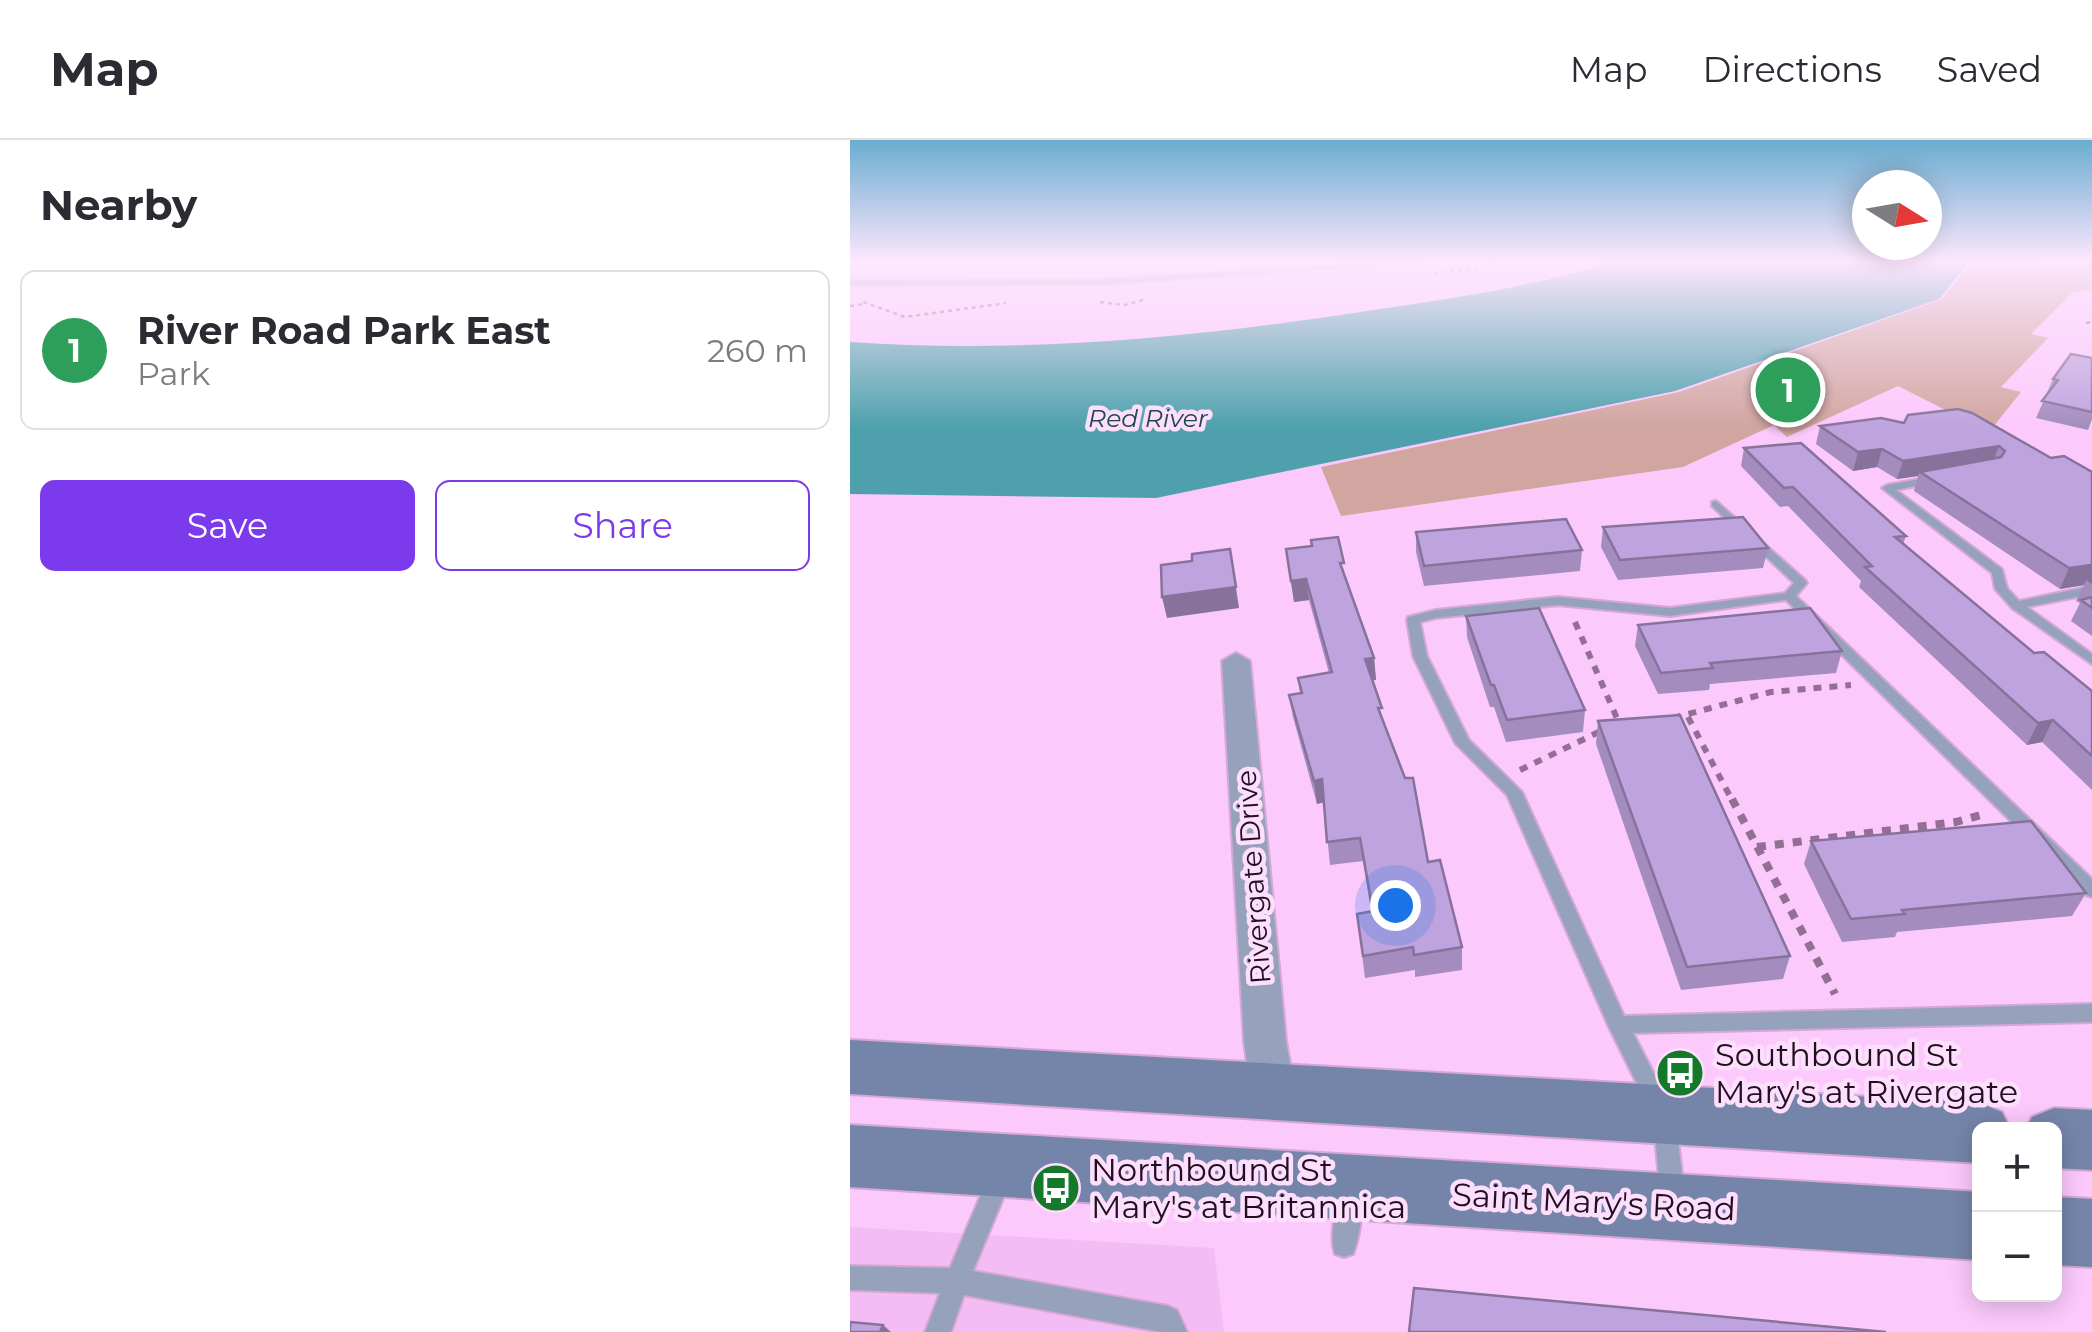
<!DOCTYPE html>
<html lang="en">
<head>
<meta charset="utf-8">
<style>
	:root { --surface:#fff; --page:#f2f2f3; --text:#2b2b33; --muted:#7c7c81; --line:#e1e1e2; --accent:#7c3aed }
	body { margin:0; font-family:Montserrat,sans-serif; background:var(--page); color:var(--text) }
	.controls { position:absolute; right:30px; bottom:30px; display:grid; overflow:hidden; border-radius:15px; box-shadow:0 5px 25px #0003 }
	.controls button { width:90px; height:90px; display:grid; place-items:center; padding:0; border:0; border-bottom:2px solid var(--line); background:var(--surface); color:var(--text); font:50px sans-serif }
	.compass { position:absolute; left:1002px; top:30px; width:90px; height:90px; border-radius:50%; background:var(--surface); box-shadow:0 5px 25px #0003; rotate:101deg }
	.you { position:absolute; left:545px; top:765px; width:35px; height:35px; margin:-25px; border:8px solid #fff; border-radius:50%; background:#1a73e8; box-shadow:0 0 0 15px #1a73e833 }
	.badge { display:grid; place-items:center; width:65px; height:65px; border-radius:50%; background:var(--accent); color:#fff; font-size:32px; font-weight:700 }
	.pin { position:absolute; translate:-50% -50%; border:5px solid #fff; box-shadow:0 2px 10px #0006 }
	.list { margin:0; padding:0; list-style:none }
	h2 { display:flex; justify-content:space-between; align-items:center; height:130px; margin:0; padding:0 40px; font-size:42px }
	h2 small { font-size:32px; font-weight:400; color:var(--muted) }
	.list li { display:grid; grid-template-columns:65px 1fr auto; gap:30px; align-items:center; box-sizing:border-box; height:160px; margin:0 20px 20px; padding:0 20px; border:2px solid var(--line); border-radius:15px }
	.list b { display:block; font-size:38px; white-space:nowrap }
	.list p { margin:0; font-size:32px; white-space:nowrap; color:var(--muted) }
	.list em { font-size:32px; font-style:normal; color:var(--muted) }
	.actions { display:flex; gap:20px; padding:30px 40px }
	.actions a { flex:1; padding:22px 0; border:2px solid var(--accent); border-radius:15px; text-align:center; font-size:35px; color:var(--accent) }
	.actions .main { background:var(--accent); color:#fff }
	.map { position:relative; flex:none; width:1242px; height:1192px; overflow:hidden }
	header { display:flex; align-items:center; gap:60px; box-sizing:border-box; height:140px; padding:0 50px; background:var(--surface); border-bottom:2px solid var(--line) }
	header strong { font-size:48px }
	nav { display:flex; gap:55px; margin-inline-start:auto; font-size:35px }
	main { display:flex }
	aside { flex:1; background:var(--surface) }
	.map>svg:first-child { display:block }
	.built { fill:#f4bcf4 }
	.green { fill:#d1a6a0 }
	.water { fill:#4ea1ac }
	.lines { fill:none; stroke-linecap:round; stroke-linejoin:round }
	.lane-casing { stroke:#d4a8d5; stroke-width:4 }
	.street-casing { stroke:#d4a8d5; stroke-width:4 }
	.secondary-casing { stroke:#d4a8d5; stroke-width:4 }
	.path-far2 { stroke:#937093; stroke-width:2.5; stroke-dasharray:4 4; stroke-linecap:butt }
	.path-far1 { stroke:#937093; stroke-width:6; stroke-dasharray:8 8; stroke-linecap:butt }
	.path { stroke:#937093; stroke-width:8; stroke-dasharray:9 9; stroke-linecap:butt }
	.lane { fill:#96a2bb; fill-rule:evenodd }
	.street { fill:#96a2bb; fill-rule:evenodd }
	.secondary { fill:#7585aa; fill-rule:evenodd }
	.wall { fill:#a48cbf }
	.shaded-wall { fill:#86729b }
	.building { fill:#bfa3de; stroke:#86729b; stroke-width:2.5 }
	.labels { text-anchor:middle; stroke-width:9; stroke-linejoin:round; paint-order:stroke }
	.far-water-label { font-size:25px; font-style:italic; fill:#21484d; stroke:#fddefd }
	.street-label { font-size:28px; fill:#210f21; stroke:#fddefd }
	.near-poi-label { font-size:32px; fill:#210f21; stroke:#fddefd; text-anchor:start }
	.near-street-label { font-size:32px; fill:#210f21; stroke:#fddefd }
</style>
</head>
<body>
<header>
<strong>Map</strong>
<nav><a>Map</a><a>Directions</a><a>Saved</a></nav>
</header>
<main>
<aside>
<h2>Nearby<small></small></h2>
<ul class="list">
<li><span class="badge" style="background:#2e9e5b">1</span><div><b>River Road Park East</b><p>Park</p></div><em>260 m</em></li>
</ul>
<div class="actions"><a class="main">Save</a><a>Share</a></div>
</aside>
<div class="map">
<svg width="1242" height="1192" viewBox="0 0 1242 1192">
	<rect width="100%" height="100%" fill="#fbc9fc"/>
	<path class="built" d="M0 1087 364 1108 374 1192H0Z"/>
	<path class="green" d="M1122 122 1242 125V149L1223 152 1181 194 1198 198 1151 247 1171 252 1139 292 1048 246 937 297 924 285 833 327 491 376 471 327 829 252 1092 159Z"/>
	<path class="water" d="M761 122H1119L1089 159 825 251 306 358 0 354V202C175 214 350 197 523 170 602 158 685 147 761 122Z"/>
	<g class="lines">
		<g class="lane-casing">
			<g id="lane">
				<path d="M547 122H574L249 144 0 145V141L249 140Z"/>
				<path d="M1087 336 1091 337V341L1046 350 1152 429 1157 448 1169 461 1242 446V454L1177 467 1242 514V524L1162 468 1145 449 1142 433 1032 348 1037 345Z"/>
				<path d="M866 361 955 440 957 443 946 456 1242 739V757L1236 755 936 460 820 476 708 465 586 478 570 482 577 516 619 600 672 652 774 876 1242 864V882L783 893 819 963 816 970 808 973 800 970 758 885 657 655 605 603 563 516 557 480 558 477 586 470 708 457 820 468 935 453 944 443 862 366V362Z"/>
				<path d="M815 974 823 977 826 984 834 1051 830 1059 822 1063 814 1059 810 1051 804 984 807 977Z"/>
				<path d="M149 1028 157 1031 161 1039 123 1131 318 1166 327 1170 337 1192H311L114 1155 101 1192H75L90 1153 0 1150V1126L100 1128 141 1031Z"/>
				<path d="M500 1049 508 1053C515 1069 509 1098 503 1114L494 1117 485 1114C479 1097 485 1069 492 1053Z"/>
			</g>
		</g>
		<g class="street-casing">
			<path id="street" d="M386 513 400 521 436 901 445 952 438 966 423 972 408 966 401 952 394 901 372 521Z"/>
		</g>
		<g class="secondary-casing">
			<g id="secondary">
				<path d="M0 900 1130 963 1152 972 1160 989H1130V1023L0 954Z"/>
				<path d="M1204 968 1242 970V1030L1204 1028V989H1176L1182 977Z"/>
				<path d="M0 985 1130 1052V1120L0 1047Z"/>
				<path d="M1204 1057 1242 1059V1127L1204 1125Z"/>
			</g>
		</g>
		<g class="path-far2">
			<path d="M584 133 626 129 646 122"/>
			<path d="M13 162 55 177 156 163"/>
			<path d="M250 162 275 165 296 159"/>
			<path d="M0 166 14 164"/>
			<path d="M1236 183 1242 182"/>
		</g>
		<g class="path-far1">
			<path d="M725 482 769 583"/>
			<path d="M838 577 883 662"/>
			<path d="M823 578 921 552 1001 545"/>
			<path d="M670 630 753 590"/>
		</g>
		<g class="path">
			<path d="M882 659 985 854"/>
			<path d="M907 707 1106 682 1131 675"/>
		</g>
		<use href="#lane" class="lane"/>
		<use href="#street" class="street"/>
		<use href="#secondary" class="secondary"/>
	</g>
	<g class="wall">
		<path d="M1242 218V279L1238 290 1186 278 1203 239Z"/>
		<path d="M1031 278 1201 318 1242 332V496L1221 481 1230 463 1226 461 1234 445 1210 449 1064 351 1068 336 1047 339 1027 327 1003 331 966 304 970 286Z"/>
		<path d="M894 308 1056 396 1053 404 1184 513 1242 551V650L1192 602 1177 605 1009 447 1011 441 938 366 930 367 891 326Z"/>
		<path d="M753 387 918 408 913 428 768 440 751 407Z"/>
		<path d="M566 392 732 410 730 431 574 446 566 412Z"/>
		<path d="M436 409 496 438 524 518 526 540H522L533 580 578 722 612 807V830L565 837V830L515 838 507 774 521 772 513 721 480 725 474 662 467 664 443 577 439 555 450 554 448 538 479 533 459 460 444 462Z"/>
		<path d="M616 476 735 570 733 592 656 602 644 567H640L617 497Z"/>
		<path d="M788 485 992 511 986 533 860 544 859 550 808 554 785 506Z"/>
		<path d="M748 581 940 816 933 839 831 850 746 604Z"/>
		<path d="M961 701 1236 753 1222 776 1047 792 1045 797 992 802 954 724Z"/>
	</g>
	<g class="shaded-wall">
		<path d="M1149 306 1142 324 1070 332 1068 336 1047 339 1053 321Z"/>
		<path d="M1032 309 1027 327 1003 331 1008 312Z"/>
		<path d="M380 409 389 468 317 478 312 457Z"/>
		<path d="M1242 425V444L1236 440 1234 445 1210 449 1219 428Z"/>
		<path d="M456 439 459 460 444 462 441 441Z"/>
		<path d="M524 518 526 540 517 541 515 519Z"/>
		<path d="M1203 580 1192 602 1177 605 1188 583Z"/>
		<path d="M472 639 475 662 467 664 464 641Z"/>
		<path d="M33 1185 41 1192H30Z"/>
	</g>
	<g class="building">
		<path d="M1221 214 1242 218V272L1192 261 1208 240 1203 239Z"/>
		<path d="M1108 269 1122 273 1201 318 1214 316 1242 332V425L1219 428 1070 332 1151 317 1155 311 1149 306 1053 321 1032 309 1008 312 970 286 1031 278 1054 283 1058 275Z"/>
		<path d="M951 303 1056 396 1045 397 1184 513 1194 512 1242 551V616L1203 580 1188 583 1015 427 1022 426 943 347 934 348 894 308Z"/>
		<path d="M893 377 918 408 770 420 753 387Z"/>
		<path d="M716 379 732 410 574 426 566 392Z"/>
		<path d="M488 397 494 423H490L524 518 515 519 532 568H528L555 638H563L578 722 590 720 612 807 564 815 563 807 513 816 507 774 523 771 510 698 477 702 472 639 464 641 439 555 452 553 448 538 482 532 456 439 441 441 436 409 462 406 461 400Z"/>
		<path d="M380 409 386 447 312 457 311 425 342 421V414Z"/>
		<path d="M1242 457V468L1231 460Z"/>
		<path d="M689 468 735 570 657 580 644 545H641L616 476Z"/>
		<path d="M960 468 992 511 860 523 863 528 811 533 788 485Z"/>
		<path d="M830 575 940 816 837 827 748 581Z"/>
		<path d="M1181 681 1236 753 1052 770 1055 774 1001 779 961 701Z"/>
		<path d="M564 1148 1036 1192H559Z"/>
		<path d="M0 1182 33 1185 30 1192H0Z"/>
	</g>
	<linearGradient id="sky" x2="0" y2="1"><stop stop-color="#6aacd0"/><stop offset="0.42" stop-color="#fde7fe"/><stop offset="1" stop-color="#fde7fe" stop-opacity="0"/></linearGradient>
	<rect width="1242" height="288" fill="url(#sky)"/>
	<defs>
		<g id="bus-disc" transform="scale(2.5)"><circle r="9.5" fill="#15792b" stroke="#fddefd"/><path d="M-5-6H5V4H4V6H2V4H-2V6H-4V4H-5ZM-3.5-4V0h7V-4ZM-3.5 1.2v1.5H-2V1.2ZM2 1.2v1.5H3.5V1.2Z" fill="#fff"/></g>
	</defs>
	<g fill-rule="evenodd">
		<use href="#bus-disc" x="830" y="933"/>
		<use href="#bus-disc" x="206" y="1048"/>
	</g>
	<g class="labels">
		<g class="far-water-label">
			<text x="298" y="287">Red River</text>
		</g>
		<g class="street-label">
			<text transform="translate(403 737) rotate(-94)" y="10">Rivergate Drive</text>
		</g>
		<g class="near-poi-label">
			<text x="865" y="926">Southbound St<tspan x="865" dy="37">Mary's at Rivergate</tspan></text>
			<text x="241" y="1041">Northbound St<tspan x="241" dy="37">Mary's at Britannica</tspan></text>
		</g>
		<g class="near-street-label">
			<text transform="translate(744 1062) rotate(3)" y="11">Saint Mary's Road</text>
		</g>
	</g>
</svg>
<div class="controls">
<button>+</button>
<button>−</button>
</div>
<svg class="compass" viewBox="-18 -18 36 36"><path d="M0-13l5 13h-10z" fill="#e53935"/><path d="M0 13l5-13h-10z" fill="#7c7c81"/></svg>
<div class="you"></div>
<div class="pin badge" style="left:938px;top:250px;background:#2e9e5b">1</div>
</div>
</main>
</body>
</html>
